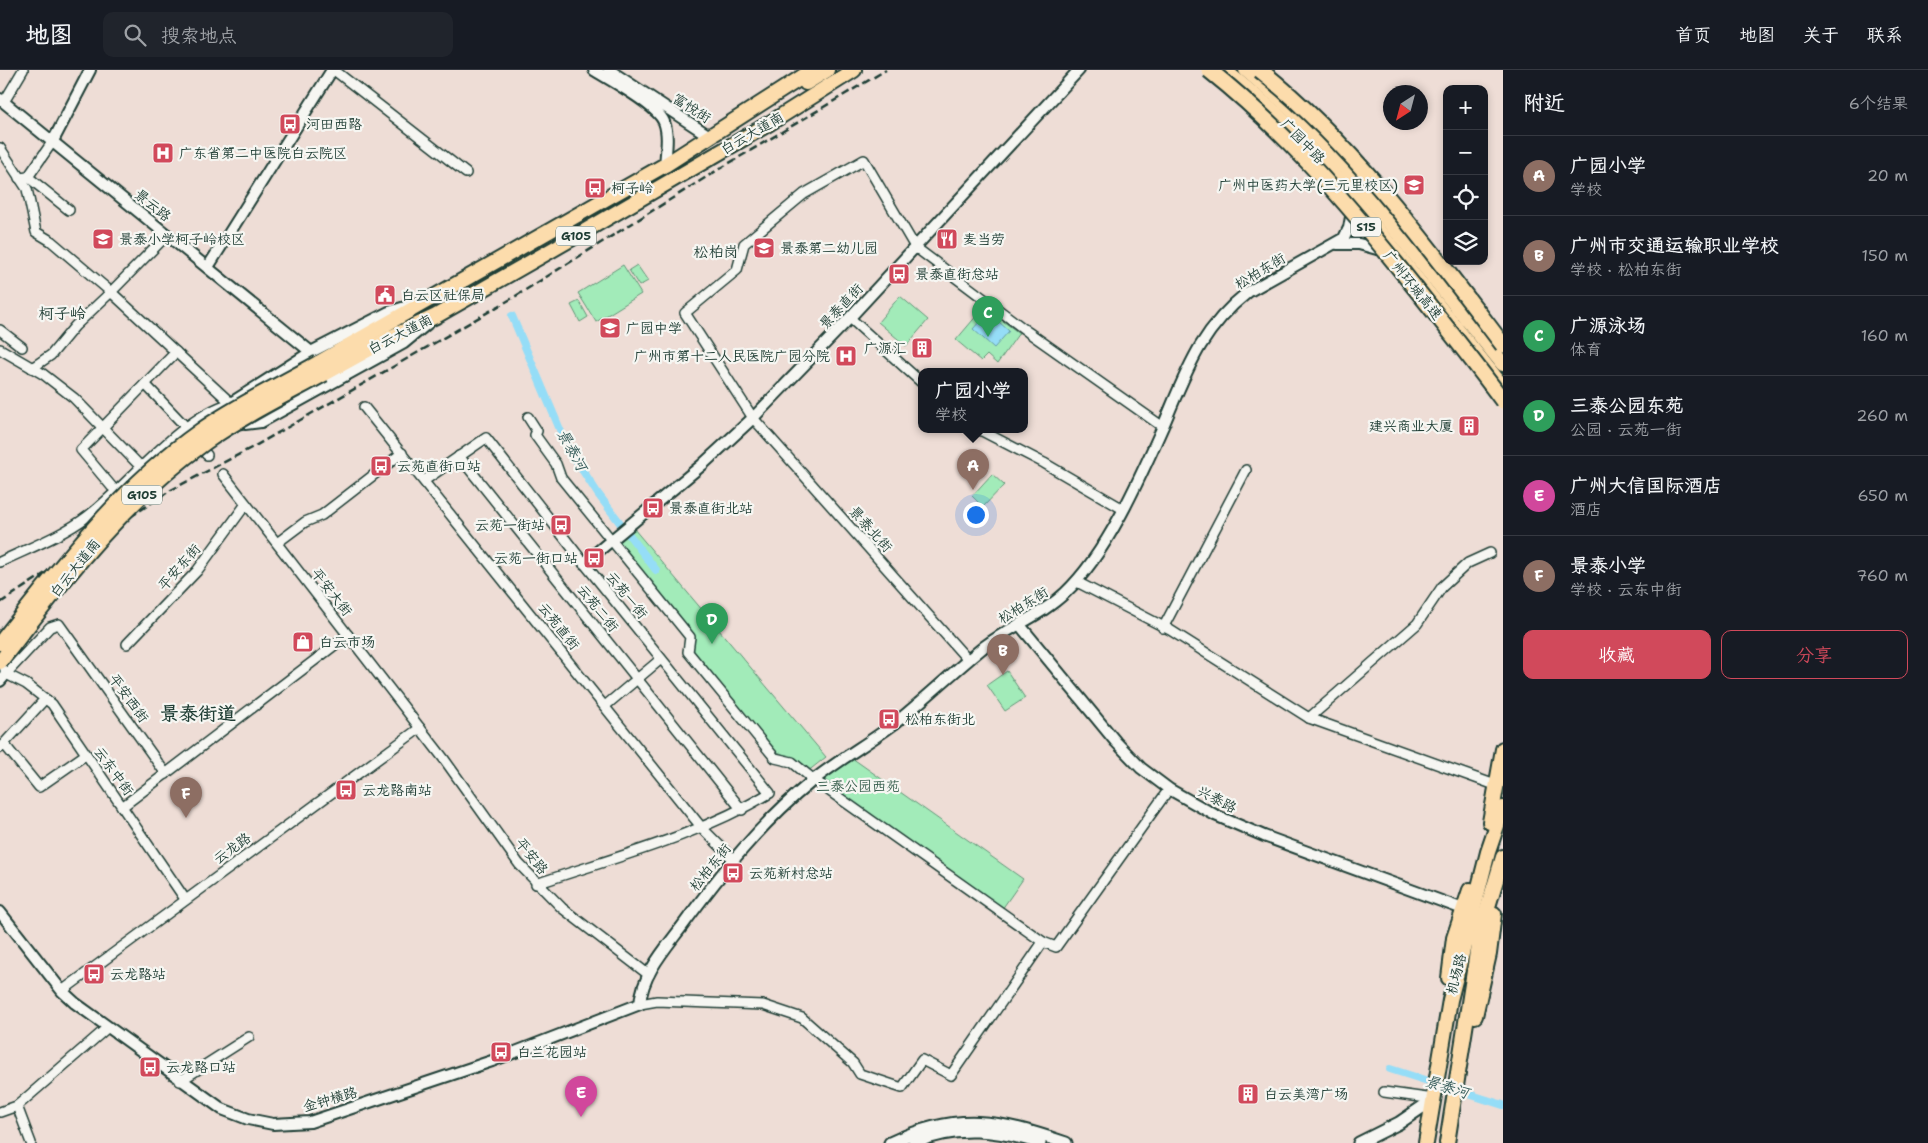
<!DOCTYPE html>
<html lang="zh">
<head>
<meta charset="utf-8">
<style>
	:root { --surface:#171b24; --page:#20242c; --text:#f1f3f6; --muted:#9ea1a6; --line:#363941; --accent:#d1495b }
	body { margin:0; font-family:"Shantell Sans","LXGW WenKai TC",sans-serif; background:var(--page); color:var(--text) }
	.controls { position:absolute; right:15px; top:15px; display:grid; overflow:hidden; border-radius:10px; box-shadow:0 2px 8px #0003 }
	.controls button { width:45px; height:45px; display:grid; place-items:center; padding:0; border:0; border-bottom:1px solid var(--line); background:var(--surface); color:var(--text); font:25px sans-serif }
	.compass { position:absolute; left:1383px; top:15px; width:45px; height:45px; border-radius:50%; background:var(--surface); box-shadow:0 2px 8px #0003; rotate:216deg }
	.you { position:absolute; left:975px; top:444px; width:18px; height:18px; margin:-12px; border:4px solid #fff; border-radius:50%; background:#1a73e8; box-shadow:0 0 0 8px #1a73e833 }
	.badge { display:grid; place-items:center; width:32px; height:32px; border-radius:50%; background:var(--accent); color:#fff; font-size:16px; font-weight:700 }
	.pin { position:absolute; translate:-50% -41px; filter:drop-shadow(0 1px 2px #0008) }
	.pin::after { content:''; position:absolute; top:26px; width:18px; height:15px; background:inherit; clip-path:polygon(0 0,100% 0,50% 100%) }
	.popup { position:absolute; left:918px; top:298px; width:110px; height:65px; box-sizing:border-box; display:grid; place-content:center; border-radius:10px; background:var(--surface); filter:drop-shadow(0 1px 4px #0005); font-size:16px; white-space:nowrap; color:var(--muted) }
	.popup b { font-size:19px; color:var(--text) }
	.popup::after { content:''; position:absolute; left:50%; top:100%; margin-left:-10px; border:10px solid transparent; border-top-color:var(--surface) }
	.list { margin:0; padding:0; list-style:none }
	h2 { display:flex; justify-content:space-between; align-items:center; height:65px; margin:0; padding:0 20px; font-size:21px }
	h2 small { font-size:16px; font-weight:400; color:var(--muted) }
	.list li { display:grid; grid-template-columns:32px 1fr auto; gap:15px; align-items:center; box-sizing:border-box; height:80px; padding:0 20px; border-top:1px solid var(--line) }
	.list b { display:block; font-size:19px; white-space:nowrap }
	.list p { margin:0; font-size:16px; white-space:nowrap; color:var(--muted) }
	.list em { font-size:16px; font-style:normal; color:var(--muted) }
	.actions { display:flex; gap:10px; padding:15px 20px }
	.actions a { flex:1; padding:11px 0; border:1px solid var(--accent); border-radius:10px; text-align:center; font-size:18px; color:var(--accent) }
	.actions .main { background:var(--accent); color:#fff }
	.icon { flex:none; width:28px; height:28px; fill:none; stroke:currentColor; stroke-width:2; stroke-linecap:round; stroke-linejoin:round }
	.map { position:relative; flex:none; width:1503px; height:1073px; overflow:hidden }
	header { display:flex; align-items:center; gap:30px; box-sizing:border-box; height:70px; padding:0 25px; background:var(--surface); border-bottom:1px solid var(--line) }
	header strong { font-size:24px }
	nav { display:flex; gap:28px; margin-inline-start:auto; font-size:18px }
	.search { width:350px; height:45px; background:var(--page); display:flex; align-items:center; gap:12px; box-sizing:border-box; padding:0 18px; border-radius:10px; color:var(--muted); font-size:19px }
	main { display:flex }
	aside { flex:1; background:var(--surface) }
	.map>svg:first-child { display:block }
	.green { fill:#a2ebb9; stroke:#609476 }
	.water { fill:#95ddf7; stroke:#669da9 }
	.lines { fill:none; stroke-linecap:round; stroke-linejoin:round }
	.canal { stroke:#95ddf7; stroke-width:8 }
	.minor-casing { stroke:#1f3d34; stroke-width:12 }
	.tertiary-casing { stroke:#1f3d34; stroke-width:14 }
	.secondary-casing { stroke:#1f3d34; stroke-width:15 }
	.trunk-casing { stroke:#1f3d34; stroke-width:18 }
	.minor { stroke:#f6f6f2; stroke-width:9 }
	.tertiary { stroke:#f6f6f2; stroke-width:10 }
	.secondary { stroke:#f6f6f2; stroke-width:11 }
	.trunk { stroke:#fcdcac; stroke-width:14 }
	.rail { stroke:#1f3d34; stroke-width:2.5; stroke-dasharray:8 4; stroke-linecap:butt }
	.trunk-bridge-casing { stroke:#1f3d34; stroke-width:18; stroke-linecap:butt }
	.motorway-bridge-casing { stroke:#1f3d34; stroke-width:19; stroke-linecap:butt }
	.trunk-bridge { stroke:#fcdcac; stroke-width:14 }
	.motorway-bridge { stroke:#fcdcac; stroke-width:15 }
	.labels { text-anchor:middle; stroke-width:4.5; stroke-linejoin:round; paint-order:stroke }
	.shield { fill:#f6f6f2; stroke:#60746d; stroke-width:1 }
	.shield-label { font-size:12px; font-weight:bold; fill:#1f3d34 }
	.street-label { font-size:14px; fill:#1f3d34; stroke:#f6f6f2 }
	.poi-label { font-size:14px; fill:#1f3d34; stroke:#f6f6f2; text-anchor:start }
	.park-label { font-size:14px; fill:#39604f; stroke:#f6f6f2 }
	.neighbourhood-label { font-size:15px; fill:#1f3d34; stroke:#f6f6f2 }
	.water-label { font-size:15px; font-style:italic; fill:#375d5b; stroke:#f6f6f2 }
	.quarter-label { font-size:16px; fill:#1f3d34; stroke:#f6f6f2 }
	.district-label { font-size:19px; font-weight:bold; fill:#1f3d34; stroke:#f6f6f2 }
</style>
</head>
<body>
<header>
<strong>地图</strong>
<div class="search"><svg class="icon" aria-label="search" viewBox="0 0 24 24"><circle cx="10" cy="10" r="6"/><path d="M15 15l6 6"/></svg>搜索地点</div>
<nav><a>首页</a><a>地图</a><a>关于</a><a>联系</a></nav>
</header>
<main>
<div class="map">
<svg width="1503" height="1073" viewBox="0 0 1503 1073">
	<rect width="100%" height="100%" fill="#eeddd6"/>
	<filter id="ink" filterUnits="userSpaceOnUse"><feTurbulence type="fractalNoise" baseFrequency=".02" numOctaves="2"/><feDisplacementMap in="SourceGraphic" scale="10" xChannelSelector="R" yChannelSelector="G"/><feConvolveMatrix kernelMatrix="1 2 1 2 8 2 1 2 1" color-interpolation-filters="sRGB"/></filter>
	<g filter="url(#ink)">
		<g class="green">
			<path d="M623 195 641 224 596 252 578 223Z"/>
			<path d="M637 195 648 211 639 216 629 200Z"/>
			<path d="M900 226 928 250 906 276 878 252Z"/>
			<path d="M579 231 588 247 580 252 571 235Z"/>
			<path d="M984 237 1019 263 997 294 987 285 981 291 956 270Z"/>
			<path d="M992 404 1004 415 983 437 972 426Z"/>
			<path d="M634 459 826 687 807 702 794 690 772 679 694 582 692 566 618 473Z"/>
			<path d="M1007 601 1025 628 1005 641 987 615Z"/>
			<path d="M852 688 1023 809 1002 839 821 712Z"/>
		</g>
		<path class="water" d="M988 242 1009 261 994 278 973 259Z"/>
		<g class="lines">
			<g class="canal">
				<path d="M512 246 567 376 598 424 656 500"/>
				<path d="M1390 999 1503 1035"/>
			</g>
			<g class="minor-casing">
				<g id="minor">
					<path d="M334 0 466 103"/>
					<path d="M4 32 23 0"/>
					<path d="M0 78 27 119 36 162 51 171 111 222 75 256 51 285 32 298"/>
					<path d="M28 107 69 140"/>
					<path d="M19 108 28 107 53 71"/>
					<path d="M168 164 111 222 231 333"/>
					<path d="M850 248 922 313"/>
					<path d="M0 260 22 277"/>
					<path d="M0 279 43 304 74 328 141 397"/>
					<path d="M145 314 184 355"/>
					<path d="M364 337 702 758 733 789"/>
					<path d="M528 347 537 361 535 365 556 394 561 408 690 567 688 582 775 688 792 692 814 710 1043 872 1056 877 1169 719"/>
					<path d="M978 359 1044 393 1123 439"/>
					<path d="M197 374 207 385"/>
					<path d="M459 386 742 740"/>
					<path d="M223 404 444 689 519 794 562 838 649 905"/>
					<path d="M425 410 486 368 584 493 770 723C698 766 616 787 536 814"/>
					<path d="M112 417 81 380 176 282"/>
					<path d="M277 473 305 452 322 445 402 383"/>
					<path d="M0 492C29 478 62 466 88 446 130 414 179 348 231 333"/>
					<path d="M1077 512 1170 560 1309 648 1498 716"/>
					<path d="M1163 558 1246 400"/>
					<path d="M127 574 197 501 246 434"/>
					<path d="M968 590 753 348 685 243 737 200 744 174 804 124 864 90 915 177 1028 262 1163 357"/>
					<path d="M605 636 661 589"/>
					<path d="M1309 648 1417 554 1442 517 1468 493 1490 483"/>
					<path d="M4 674 39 717 85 685"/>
					<path d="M0 678 45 629"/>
					<path d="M166 704 59 554 50 557 6 604 26 614 52 634 185 829"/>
					<path d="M122 737 348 565"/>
					<path d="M62 921 420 658"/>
					<path d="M640 934 657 931 763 935 802 948 853 993 860 1004 902 1018 922 990 951 1005 1043 872"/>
					<path d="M180 1011 249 967"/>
					<path d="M1384 1022 1434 1029"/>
					<path d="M17 1036 31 1073"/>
					<path d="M0 1042 17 1036 108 957"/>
				</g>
			</g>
			<g class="tertiary-casing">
				<g id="tertiary">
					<path d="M594 0C610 10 657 35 664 52 669 65 666 81 665 95"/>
					<path d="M609 0 711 67"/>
					<path d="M0 29 311 282"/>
					<path d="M53 71 90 0"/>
					<path d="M1337 174H1359L1377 179"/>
					<path d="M208 197 332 0"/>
					<path d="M415 234 389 242 311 282 231 333 239 349 245 354 261 352 404 273 427 254"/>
					<path d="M584 493 702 395 753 348 843 255 1079 0"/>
					<path d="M1019 554 1116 672 1141 698 1169 719 1215 745 1264 766 1463 839"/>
					<path d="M0 591C8 599 7 604 0 611"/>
					<path d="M0 842 62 921 75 933 222 1039 248 1049 273 1054 310 1052 492 991 640 934C642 904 666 878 683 855 721 803 761 753 811 712 837 691 867 674 894 654 925 629 954 601 985 576 1011 556 1042 545 1065 523 1107 484 1141 406 1164 354 1187 300 1201 259 1248 222L1344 168 1349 158 1351 147"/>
				</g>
			</g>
			<g class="secondary-casing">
				<g id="secondary">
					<path d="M890 1073C958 1041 998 1050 1066 1073"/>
					<path d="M914 1073C956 1054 998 1060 1040 1073"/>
					<path d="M1359 1073 1399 1053 1434 1029"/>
				</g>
			</g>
			<g class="trunk-casing">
				<g id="trunk">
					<path d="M1224 0 1276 43 1327 96 1503 317"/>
					<path d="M1246 0 1285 33 1335 85 1503 294"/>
					<path d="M806 13 827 0"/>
					<path d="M318 293 665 95 813 0"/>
					<path d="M324 304 391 267 436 246 578 165 770 53 854 0"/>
					<path d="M1490 752 1503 679"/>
					<path d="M1449 908 1454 868 1470 820"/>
					<path d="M1475 946 1489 884 1494 844"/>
					<path d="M1426 1073 1450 930 1488 782 1503 738"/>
					<path d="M1447 1073 1480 863 1503 787"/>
				</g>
			</g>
			<use href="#minor" class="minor"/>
			<use href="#tertiary" class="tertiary"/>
			<use href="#secondary" class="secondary"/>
			<use href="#trunk" class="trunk"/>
			<path class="rail" d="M0 533 171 420 255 376 511 229 716 101 886 0"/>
			<g class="trunk-bridge-casing">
				<g id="trunk-bridge">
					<path d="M0 573C61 496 119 418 200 361 237 335 279 315 318 293"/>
					<path d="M0 592C62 512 122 432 206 372 243 346 284 326 324 304"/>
				</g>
			</g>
			<g class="motorway-bridge-casing">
				<g id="motorway-bridge">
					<path d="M1209 0C1282 58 1342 127 1400 199 1435 243 1470 286 1503 331"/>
					<path d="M1260 0C1354 75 1431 180 1503 275"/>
				</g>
			</g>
			<use href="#trunk-bridge" class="trunk-bridge"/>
			<use href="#motorway-bridge" class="motorway-bridge"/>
		</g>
	</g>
	<defs>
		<g id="bus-square" transform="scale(1.125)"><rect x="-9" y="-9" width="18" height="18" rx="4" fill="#d1495b" stroke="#f6f6f2"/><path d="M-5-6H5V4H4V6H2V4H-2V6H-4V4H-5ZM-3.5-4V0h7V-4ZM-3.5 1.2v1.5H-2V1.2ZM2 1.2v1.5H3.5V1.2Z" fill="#fff"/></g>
		<g id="hospital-square" transform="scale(1.125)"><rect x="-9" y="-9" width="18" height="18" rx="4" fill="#d1495b" stroke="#f6f6f2"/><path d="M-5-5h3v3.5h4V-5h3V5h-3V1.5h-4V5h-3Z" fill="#fff"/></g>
		<g id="university-square" transform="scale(1.125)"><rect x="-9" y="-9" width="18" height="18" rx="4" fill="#d1495b" stroke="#f6f6f2"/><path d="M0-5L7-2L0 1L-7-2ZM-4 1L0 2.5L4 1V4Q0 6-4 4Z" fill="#fff"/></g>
		<g id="school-square" transform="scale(1.125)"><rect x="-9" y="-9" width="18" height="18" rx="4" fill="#d1495b" stroke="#f6f6f2"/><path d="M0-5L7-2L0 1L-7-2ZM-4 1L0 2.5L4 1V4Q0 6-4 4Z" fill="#fff"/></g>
		<g id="restaurant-square" transform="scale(1.125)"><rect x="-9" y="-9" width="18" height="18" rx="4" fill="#d1495b" stroke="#f6f6f2"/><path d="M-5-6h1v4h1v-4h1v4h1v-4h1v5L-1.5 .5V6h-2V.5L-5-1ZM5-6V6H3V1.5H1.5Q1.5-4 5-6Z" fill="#fff"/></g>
		<g id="civic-square" transform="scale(1.125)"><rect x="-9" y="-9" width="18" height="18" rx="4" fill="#d1495b" stroke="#f6f6f2"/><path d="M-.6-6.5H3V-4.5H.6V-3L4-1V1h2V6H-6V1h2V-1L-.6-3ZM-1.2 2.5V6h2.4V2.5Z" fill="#fff"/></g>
		<g id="building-square" transform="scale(1.125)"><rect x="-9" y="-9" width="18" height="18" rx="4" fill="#d1495b" stroke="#f6f6f2"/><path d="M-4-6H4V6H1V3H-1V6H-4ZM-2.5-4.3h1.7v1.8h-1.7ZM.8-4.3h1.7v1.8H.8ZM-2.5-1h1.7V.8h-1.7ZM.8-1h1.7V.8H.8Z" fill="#fff"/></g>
		<g id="shop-square" transform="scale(1.125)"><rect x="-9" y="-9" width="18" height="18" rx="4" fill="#d1495b" stroke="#f6f6f2"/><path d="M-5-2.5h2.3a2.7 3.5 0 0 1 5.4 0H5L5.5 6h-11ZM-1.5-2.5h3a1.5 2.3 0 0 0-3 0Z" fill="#fff"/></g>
	</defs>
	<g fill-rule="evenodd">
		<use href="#bus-square" x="290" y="54"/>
		<use href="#hospital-square" x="163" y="83"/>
		<use href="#university-square" x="1414" y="115"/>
		<use href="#bus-square" x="595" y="118"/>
		<use href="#school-square" x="103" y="169"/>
		<use href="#restaurant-square" x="947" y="169"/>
		<use href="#school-square" x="764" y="178"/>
		<use href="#bus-square" x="899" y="204"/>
		<use href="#civic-square" x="385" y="225"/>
		<use href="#school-square" x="610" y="258"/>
		<use href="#building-square" x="922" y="278"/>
		<use href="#hospital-square" x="846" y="286"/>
		<use href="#building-square" x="1469" y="356"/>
		<use href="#bus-square" x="381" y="396"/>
		<use href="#bus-square" x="653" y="438"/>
		<use href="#bus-square" x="561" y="455"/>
		<use href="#bus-square" x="594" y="488"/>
		<use href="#shop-square" x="303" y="572"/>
		<use href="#bus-square" x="889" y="649"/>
		<use href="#bus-square" x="346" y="720"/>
		<use href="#bus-square" x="733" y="803"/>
		<use href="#bus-square" x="94" y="904"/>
		<use href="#bus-square" x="501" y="982"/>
		<use href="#bus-square" x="150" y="997"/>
		<use href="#building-square" x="1248" y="1024"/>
	</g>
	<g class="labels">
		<g class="shield">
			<rect x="1351" y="147.5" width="30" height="19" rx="4"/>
			<rect x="556" y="156.5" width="40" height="19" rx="4"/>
			<rect x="122" y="415.5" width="40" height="19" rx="4"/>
		</g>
		<g class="shield-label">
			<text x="1366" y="161">S15</text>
			<text x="576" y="170">G105</text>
			<text x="142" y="429">G105</text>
		</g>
		<g class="street-label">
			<text transform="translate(692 38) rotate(32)" y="5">富悦街</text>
			<text transform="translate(752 63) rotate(-30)" y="5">白云大道南</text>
			<text transform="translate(1303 71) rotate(46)" y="5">广园中路</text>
			<text transform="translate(153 135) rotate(39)" y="5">景云路</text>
			<text transform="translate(1260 201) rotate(-31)" y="5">松柏东街</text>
			<text transform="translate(1413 215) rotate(51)" y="5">广州环城高速</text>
			<text transform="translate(841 236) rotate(-47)" y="5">景泰直街</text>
			<text transform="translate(400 264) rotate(-27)" y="5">白云大道南</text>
			<text transform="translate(871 459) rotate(48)" y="5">景泰北街</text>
			<text transform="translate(179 497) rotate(-49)" y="5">平安东街</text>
			<text transform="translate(75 498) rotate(-51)" y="5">白云大道南</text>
			<text transform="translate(332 522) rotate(52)" y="5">平安大街</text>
			<text transform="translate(627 525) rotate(51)" y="5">云苑一街</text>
			<text transform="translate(1023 535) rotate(-32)" y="5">松柏东街</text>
			<text transform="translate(598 538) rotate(51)" y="5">云苑二街</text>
			<text transform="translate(559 556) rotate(51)" y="5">云苑直街</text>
			<text transform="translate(129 628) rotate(54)" y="5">平安西街</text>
			<text transform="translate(114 701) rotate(54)" y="5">云东中街</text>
			<text transform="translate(1217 729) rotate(27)" y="5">兴泰路</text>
			<text transform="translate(232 778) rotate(-36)" y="5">云龙路</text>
			<text transform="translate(532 786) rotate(51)" y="5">平安路</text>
			<text transform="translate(710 797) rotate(-51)" y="5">松柏东街</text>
			<text transform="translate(1456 904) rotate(-76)" y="5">机场路</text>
			<text transform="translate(330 1029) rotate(-16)" y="5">金钟横路</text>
		</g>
		<g class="poi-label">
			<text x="306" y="59">河田西路</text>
			<text x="179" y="88">广东省第二中医院白云院区</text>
			<text x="1398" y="120" text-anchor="end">广州中医药大学(三元里校区)</text>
			<text x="611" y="123">柯子岭</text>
			<text x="119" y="174">景泰小学柯子岭校区</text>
			<text x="963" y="174">麦当劳</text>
			<text x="780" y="183">景泰第二幼儿园</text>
			<text x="915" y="209">景泰直街总站</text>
			<text x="401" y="230">白云区社保局</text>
			<text x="626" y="263">广园中学</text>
			<text x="906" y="283" text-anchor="end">广源汇</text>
			<text x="830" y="291" text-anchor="end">广州市第十二人民医院广园分院</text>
			<text x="1453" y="361" text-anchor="end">建兴商业大厦</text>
			<text x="397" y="401">云苑直街口站</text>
			<text x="669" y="443">景泰直街北站</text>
			<text x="545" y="460" text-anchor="end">云苑一街站</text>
			<text x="578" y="493" text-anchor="end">云苑一街口站</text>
			<text x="319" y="577">白云市场</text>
			<text x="905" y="654">松柏东街北</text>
			<text x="362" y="725">云龙路南站</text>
			<text x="749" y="808">云苑新村总站</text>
			<text x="110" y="909">云龙路站</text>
			<text x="517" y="987">白兰花园站</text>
			<text x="166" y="1002">云龙路口站</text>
			<text x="1264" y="1029">白云美湾广场</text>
		</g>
		<g class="park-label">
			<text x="858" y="721">三泰公园西苑</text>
		</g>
		<g class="neighbourhood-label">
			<text x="716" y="187">松柏岗</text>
		</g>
		<g class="water-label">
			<text transform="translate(572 380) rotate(61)" y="5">景泰河</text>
			<text transform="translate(1447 1017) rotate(17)" y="5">景泰河</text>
		</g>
		<g class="quarter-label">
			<text x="62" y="249">柯子岭</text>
		</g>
		<g class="district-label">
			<text x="198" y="650">景泰街道</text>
		</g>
	</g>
</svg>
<div class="controls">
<button>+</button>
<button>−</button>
<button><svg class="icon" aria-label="locate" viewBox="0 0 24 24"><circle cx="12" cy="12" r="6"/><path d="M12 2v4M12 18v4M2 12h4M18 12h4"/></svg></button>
<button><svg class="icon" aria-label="layers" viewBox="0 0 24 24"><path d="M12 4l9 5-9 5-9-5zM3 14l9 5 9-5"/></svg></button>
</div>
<svg class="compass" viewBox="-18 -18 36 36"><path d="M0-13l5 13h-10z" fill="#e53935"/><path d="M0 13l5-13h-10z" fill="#9ea1a6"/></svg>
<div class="you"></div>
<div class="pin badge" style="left:973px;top:420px;background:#8d6e63">A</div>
<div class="popup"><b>广园小学</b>学校</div>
<div class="pin badge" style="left:1003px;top:605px;background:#8d6e63">B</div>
<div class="pin badge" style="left:988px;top:267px;background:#2e9e5b">C</div>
<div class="pin badge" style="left:712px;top:574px;background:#2e9e5b">D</div>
<div class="pin badge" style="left:581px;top:1047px;background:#d1479c">E</div>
<div class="pin badge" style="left:186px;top:748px;background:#8d6e63">F</div>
</div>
<aside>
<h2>附近<small>6个结果</small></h2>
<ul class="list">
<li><span class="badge" style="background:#8d6e63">A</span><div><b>广园小学</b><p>学校</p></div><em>20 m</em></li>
<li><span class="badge" style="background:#8d6e63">B</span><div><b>广州市交通运输职业学校</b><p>学校 · 松柏东街</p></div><em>150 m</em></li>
<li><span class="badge" style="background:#2e9e5b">C</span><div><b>广源泳场</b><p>体育</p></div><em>160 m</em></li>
<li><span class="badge" style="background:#2e9e5b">D</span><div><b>三泰公园东苑</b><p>公园 · 云苑一街</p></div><em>260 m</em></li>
<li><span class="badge" style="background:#d1479c">E</span><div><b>广州大信国际酒店</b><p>酒店</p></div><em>650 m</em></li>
<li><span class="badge" style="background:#8d6e63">F</span><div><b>景泰小学</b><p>学校 · 云东中街</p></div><em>760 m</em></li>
</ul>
<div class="actions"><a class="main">收藏</a><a>分享</a></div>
</aside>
</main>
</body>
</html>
